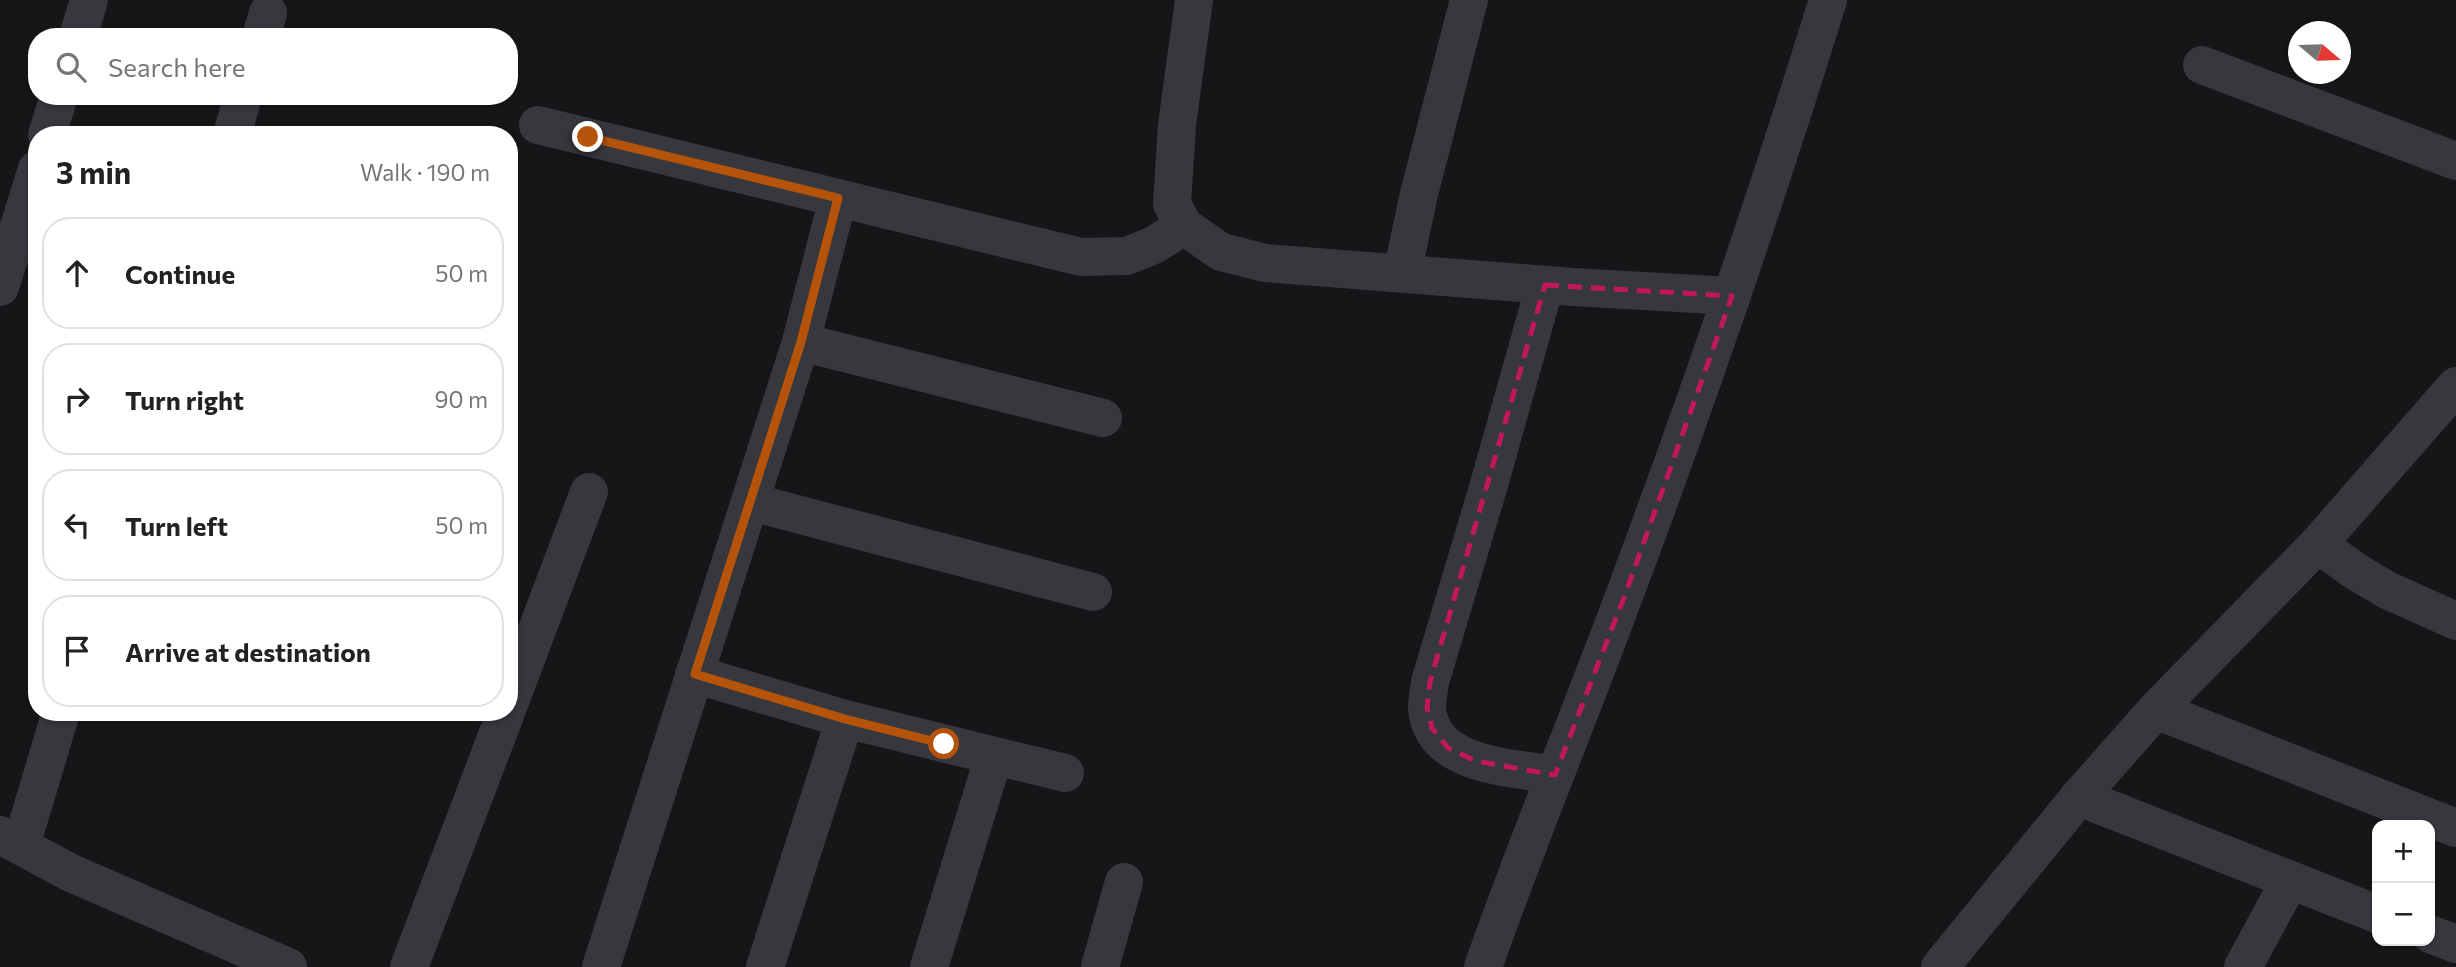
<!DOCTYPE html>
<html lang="en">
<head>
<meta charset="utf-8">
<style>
	:root { --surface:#fff; --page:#f6f6f6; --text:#222; --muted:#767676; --line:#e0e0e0 }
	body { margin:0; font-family:Commissioner,sans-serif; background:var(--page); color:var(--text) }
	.controls { position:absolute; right:21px; bottom:21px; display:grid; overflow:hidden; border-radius:14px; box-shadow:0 2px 5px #0004 }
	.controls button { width:63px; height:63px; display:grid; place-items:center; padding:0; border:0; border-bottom:2px solid var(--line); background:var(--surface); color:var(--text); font:35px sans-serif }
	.compass { position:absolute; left:2288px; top:21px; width:63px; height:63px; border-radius:50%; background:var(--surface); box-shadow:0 2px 5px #0004; rotate:109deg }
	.stop { position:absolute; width:21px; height:21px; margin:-16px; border:5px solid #b45309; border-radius:50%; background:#fff }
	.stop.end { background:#b45309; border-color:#fff; box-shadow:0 2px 7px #0008 }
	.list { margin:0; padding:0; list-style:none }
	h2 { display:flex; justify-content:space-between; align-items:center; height:91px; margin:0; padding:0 28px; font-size:30px }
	h2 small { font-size:23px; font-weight:400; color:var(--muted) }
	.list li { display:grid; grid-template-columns:46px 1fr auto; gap:21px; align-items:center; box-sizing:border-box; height:112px; margin:0 14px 14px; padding:0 14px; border:2px solid var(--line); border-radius:28px }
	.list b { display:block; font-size:26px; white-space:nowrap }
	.list em { font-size:23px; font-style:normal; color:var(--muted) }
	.icon { flex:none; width:38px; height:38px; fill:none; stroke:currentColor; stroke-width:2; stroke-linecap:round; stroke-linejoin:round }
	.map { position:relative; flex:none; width:2456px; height:967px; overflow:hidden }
	.search { position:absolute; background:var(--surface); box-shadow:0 2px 5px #0004; left:28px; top:28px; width:490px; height:77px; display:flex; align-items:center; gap:18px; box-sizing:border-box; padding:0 24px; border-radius:28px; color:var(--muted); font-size:26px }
	.panel { position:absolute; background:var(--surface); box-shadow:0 2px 5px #0004; left:28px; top:126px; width:490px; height:595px; border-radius:28px }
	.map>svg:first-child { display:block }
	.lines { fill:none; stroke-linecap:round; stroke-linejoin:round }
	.minor { stroke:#37383d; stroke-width:38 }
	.route { stroke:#b45309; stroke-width:9 }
	.marked { fill:none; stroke:#c2185b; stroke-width:5; stroke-dasharray:14 9; stroke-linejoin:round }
</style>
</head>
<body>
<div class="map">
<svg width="2456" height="967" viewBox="0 0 2456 967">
	<rect width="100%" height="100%" fill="#161618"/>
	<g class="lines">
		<g class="minor">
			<path d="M1194 0 1177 125 1172 204 1184 226 1221 252 1265 263 1573 287 1732 296"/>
			<path d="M78 37 89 0"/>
			<path d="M261 37 268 13"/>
			<path d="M2202 65 2456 161"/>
			<path d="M538 125 1081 257 1127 256 1154 245 1184 226"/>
			<path d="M47 135 59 96"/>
			<path d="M232 135 243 96"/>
			<path d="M1402 273 1419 194 1469 0"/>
			<path d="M1545 285 1488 488 1430 682C1429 690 1427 700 1427 709 1433 767 1511 767 1555 775"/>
			<path d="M0 287 37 169"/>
			<path d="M801 342 1103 418"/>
			<path d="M751 502 1093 592"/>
			<path d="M2318 544 2355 571 2387 590 2456 621"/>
			<path d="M694 674 845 719 1065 773"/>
			<path d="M509 704 589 492"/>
			<path d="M2156 710 2456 828"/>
			<path d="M2079 797 2377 914"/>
			<path d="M0 835 71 873 288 967"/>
			<path d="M21 846 61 712"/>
			<path d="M2430 934 2456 944"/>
			<path d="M409 967 506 712"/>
			<path d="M601 967 801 342 838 198"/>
			<path d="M765 967 845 719"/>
			<path d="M929 967 994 756"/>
			<path d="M1100 967 1124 882"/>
			<path d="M1483 967C1527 842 1578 720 1624 596 1698 399 1766 200 1828 0"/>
			<path d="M1940 967 2079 797 2156 710 2318 544 2456 386"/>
			<path d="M2243 967 2290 880"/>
		</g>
	</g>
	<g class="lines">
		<path class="route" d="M588 137 838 198 801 342 695 674 845 719 944 744"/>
	</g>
	<path class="marked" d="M1545 285 1732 296 1625 595 1555 775 1476 761 1448 748 1432 728 1427 708 1430 682Z"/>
</svg>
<div class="controls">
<button>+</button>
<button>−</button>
</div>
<svg class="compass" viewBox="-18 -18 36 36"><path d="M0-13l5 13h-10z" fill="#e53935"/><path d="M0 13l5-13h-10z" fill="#767676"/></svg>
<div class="stop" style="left:944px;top:744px"></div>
<div class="stop end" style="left:588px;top:137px"></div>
<div class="search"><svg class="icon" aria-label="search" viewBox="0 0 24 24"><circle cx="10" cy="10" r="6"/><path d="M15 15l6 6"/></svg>Search here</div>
<section class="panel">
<h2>3 min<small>Walk · 190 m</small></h2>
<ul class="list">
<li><svg class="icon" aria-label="ahead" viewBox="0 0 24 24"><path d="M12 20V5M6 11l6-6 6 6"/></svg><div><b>Continue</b></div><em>50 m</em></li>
<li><svg class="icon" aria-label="right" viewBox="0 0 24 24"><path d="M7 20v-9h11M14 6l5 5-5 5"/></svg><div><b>Turn right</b></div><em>90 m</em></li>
<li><svg class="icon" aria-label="left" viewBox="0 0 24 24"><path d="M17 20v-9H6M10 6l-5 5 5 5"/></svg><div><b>Turn left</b></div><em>50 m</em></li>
<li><svg class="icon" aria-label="arrive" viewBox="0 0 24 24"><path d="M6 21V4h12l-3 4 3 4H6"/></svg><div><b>Arrive at destination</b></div></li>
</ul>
</section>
</div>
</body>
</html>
